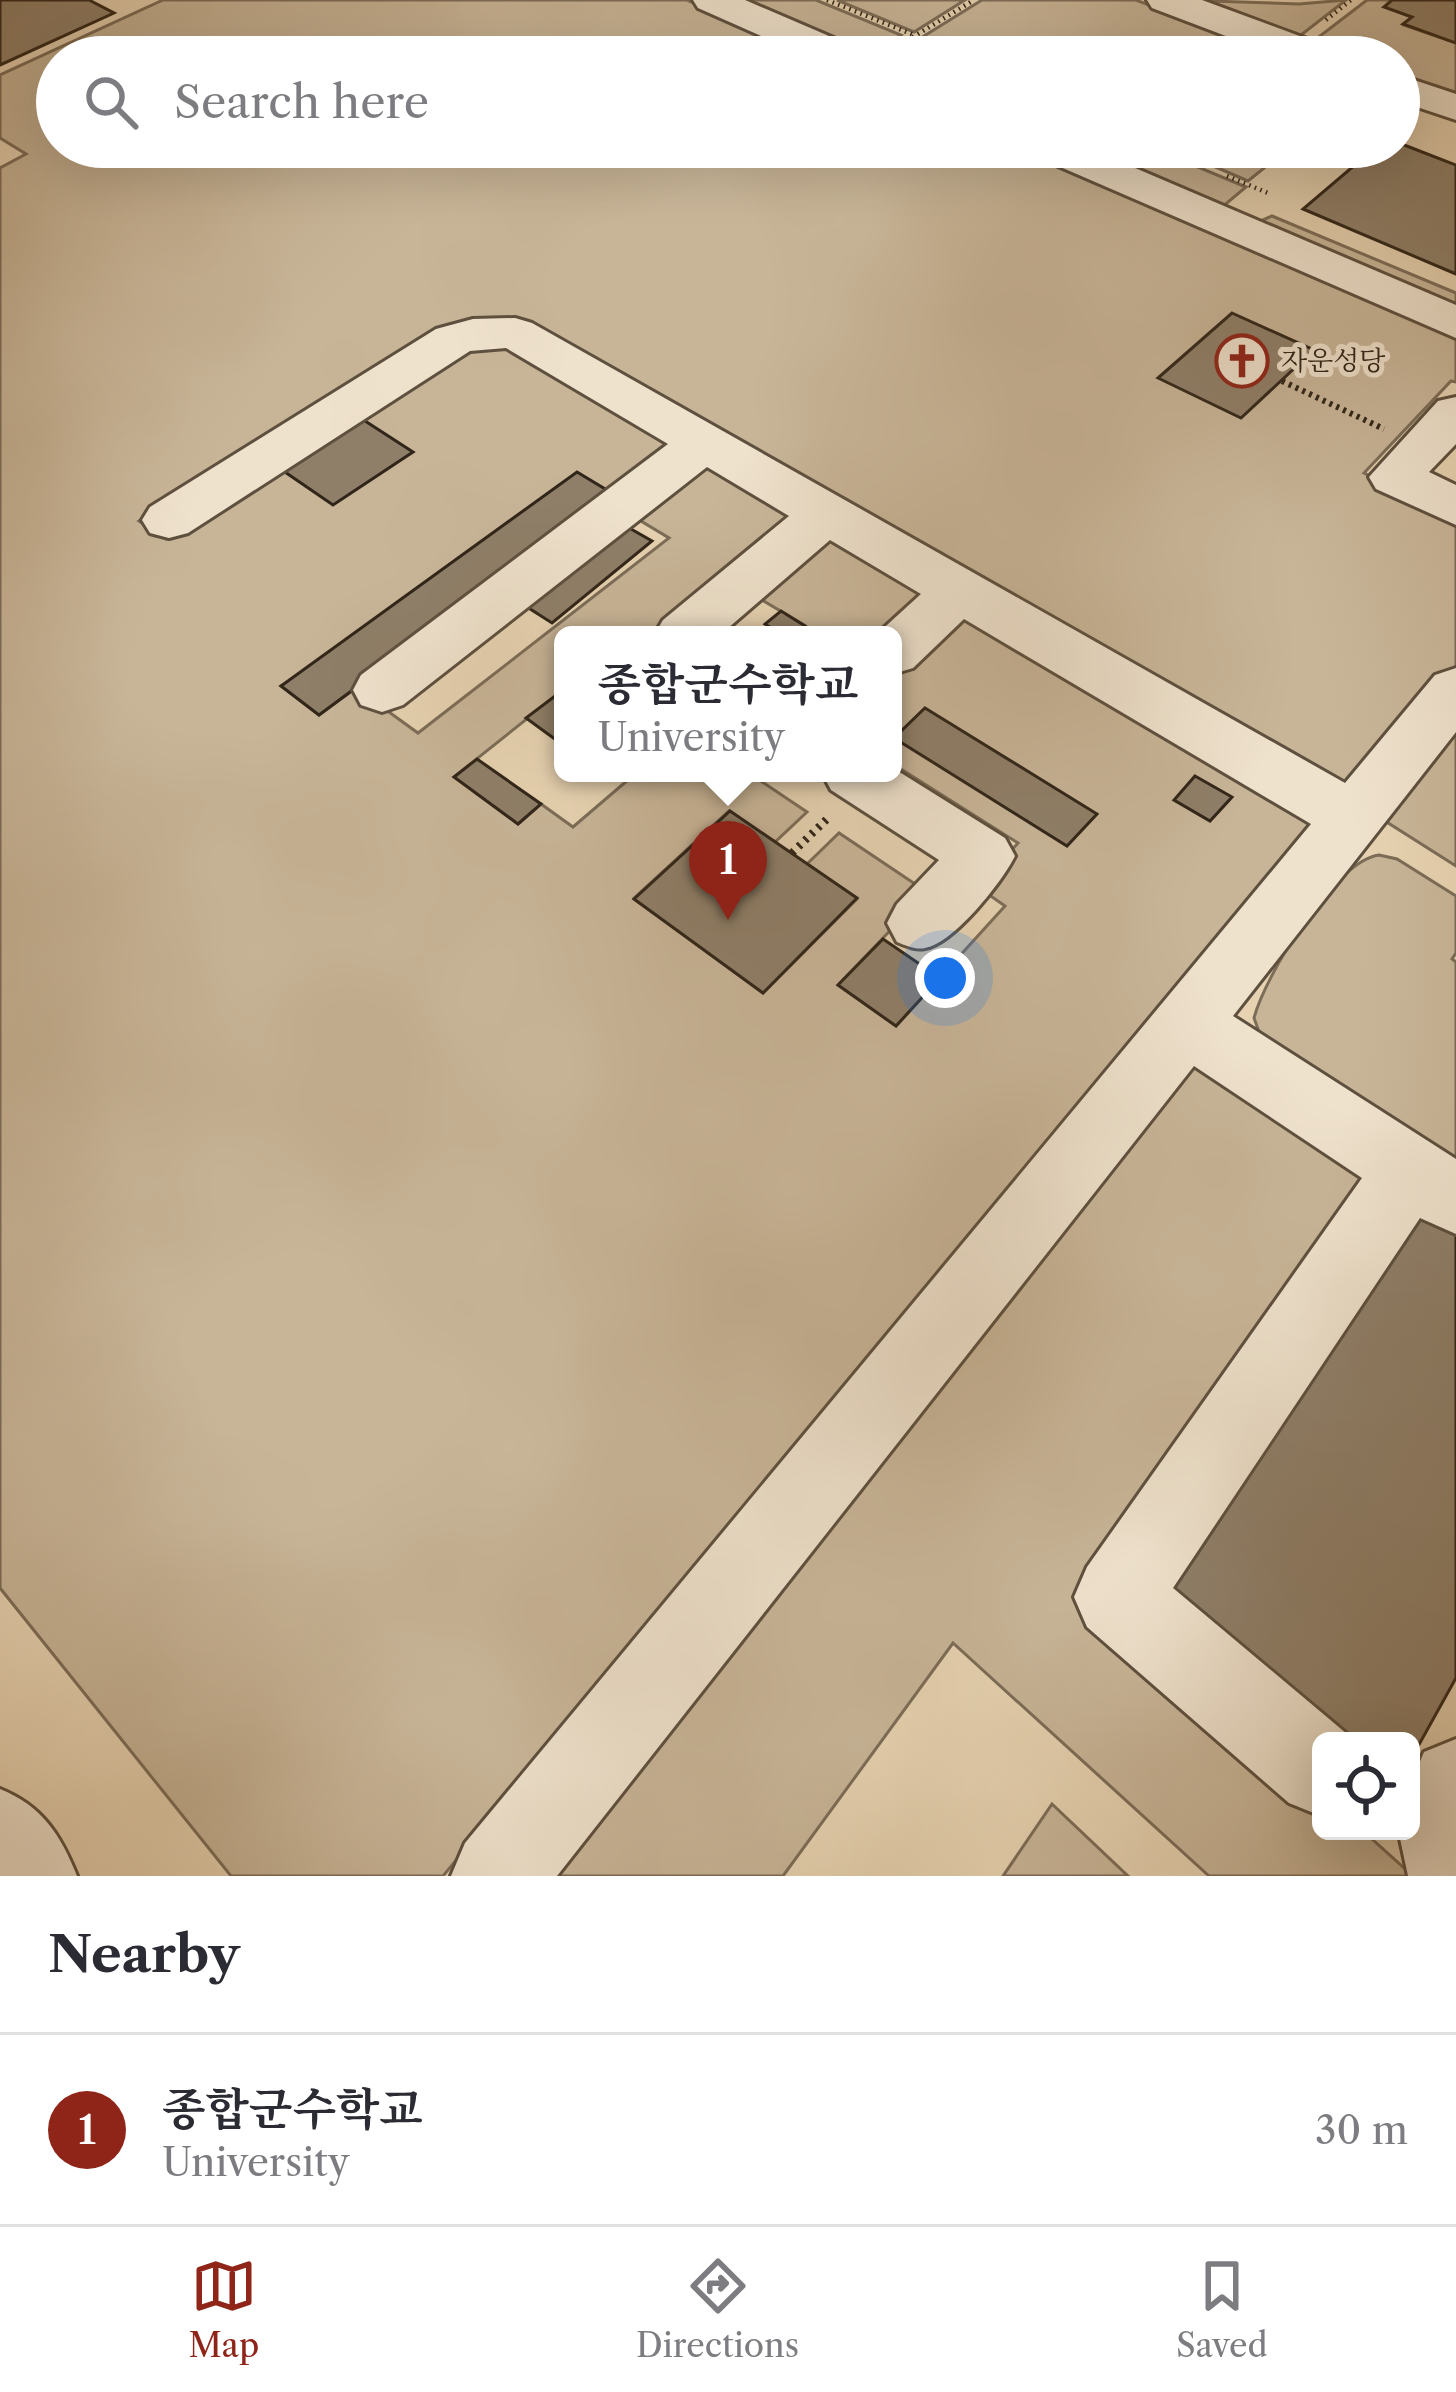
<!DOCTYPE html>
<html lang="en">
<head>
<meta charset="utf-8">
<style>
	:root { --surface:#fff; --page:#f7f7f7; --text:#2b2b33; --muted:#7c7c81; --line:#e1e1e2; --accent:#8f2418 }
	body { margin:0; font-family:"Libre Caslon Text","Noto Serif KR",serif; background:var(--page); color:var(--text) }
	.controls { position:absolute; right:36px; bottom:36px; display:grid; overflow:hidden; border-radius:18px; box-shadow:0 12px 48px #0002 }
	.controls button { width:108px; height:108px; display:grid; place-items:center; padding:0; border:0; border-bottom:3px solid var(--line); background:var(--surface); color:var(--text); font:60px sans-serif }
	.you { position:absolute; left:945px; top:978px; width:42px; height:42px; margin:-30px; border:9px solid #fff; border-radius:50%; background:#1a73e8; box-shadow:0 0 0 18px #1a73e833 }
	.badge { display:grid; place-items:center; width:78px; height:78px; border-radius:50%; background:var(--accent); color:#fff; font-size:39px; font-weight:700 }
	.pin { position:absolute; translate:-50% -99px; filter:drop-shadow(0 3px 6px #0008) }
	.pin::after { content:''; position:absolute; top:63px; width:42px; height:36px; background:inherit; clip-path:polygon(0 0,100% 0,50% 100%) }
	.popup { position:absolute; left:554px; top:626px; width:348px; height:156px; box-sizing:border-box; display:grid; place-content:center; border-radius:18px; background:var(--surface); filter:drop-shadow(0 3px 9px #0005); font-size:39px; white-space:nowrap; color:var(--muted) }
	.popup b { font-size:45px; color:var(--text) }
	.popup::after { content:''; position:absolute; left:50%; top:100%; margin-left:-24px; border:24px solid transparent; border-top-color:var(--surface) }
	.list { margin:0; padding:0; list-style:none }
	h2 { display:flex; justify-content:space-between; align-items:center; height:156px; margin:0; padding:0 48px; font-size:51px }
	h2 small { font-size:39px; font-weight:400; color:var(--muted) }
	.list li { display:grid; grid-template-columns:78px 1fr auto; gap:36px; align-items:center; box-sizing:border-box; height:192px; padding:0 48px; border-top:3px solid var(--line) }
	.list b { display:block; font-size:45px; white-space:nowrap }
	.list p { margin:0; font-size:39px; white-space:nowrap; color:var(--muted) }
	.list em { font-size:39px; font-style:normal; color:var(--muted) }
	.icon { flex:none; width:66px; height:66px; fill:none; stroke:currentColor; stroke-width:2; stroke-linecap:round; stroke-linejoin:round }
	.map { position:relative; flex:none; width:1456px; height:1876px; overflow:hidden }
	.search { position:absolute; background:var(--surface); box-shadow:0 12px 48px #0002; left:36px; right:36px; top:36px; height:132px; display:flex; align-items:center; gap:30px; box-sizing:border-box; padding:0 42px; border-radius:66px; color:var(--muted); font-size:45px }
	.sheet { height:348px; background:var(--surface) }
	nav { display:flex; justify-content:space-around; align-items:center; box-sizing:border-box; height:168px; border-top:3px solid var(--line); background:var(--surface); font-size:33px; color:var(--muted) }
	nav a { display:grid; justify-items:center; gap:6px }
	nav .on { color:var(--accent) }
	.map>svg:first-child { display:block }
	.green { fill:#c8b598; stroke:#7c6d58; stroke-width:3 }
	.building { fill:#8f7f69; stroke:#302519; stroke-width:3 }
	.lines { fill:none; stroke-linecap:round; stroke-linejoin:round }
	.minor-casing { stroke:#5e503f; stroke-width:6 }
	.path-far2 { stroke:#302519; stroke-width:4.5; stroke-dasharray:1.5 4.5; stroke-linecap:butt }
	.path-far1 { stroke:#302519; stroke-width:6; stroke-dasharray:3 4.5; stroke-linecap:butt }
	.path { stroke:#302519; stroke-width:8; stroke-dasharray:3 6; stroke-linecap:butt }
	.minor { fill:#efe2cd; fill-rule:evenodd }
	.labels { text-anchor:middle; stroke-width:10; stroke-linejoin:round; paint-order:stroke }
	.far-poi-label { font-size:27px; fill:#302519; stroke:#efe2cd; text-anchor:start }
</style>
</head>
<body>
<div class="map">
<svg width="1456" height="1876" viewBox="0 0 1456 1876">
	<rect width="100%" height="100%" fill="#e7d3b2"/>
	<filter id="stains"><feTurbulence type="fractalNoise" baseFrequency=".00167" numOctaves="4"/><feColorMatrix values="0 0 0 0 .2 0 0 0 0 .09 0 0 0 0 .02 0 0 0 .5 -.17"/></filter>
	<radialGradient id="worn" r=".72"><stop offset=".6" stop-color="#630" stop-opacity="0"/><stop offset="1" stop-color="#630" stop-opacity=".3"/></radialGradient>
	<g class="green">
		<path d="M163 0H687L821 57H57V147H1031L1456 334V382L1451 381 1364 473 1456 517V666L1356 785 1342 789 528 329 441 333 139 521 166 539 464 348 506 344 682 445 281 686 319 715 356 688 418 733 669 538 631 515 704 459 804 517 659 635H563V690L454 777 518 824 541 804 573 827 636 773H749L807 812 775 842 729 811 634 898 763 993 857 899 807 864 839 833 927 892 838 985 896 1026 1005 906 978 887 1018 843 893 764V673L960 612 1312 824 1311 834 443 1876H231L0 1588V168L26 154 0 138V75Z"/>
		<path d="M732 0H816L901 35 894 40 934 57H866Z"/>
		<path d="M837 0H965L914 32Z"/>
		<path d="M982 0H1136L1285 57H955L916 41Z"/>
		<path d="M1180 0 1299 4 1346 0 1292 42Z"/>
		<path d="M1367 0H1403L1385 7 1412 17 1404 25 1456 43V102L1399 80V57H1337L1307 46Z"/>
		<path d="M1078 147H1150L1246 187 1221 208Z"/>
		<path d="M1169 147H1290L1248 181Z"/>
		<path d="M1272 216 1456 293V308L1256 223Z"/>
		<path d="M830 529 939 592 892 635H794L804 625 752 594Z"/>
		<path d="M1456 722V866L1382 819Z"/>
		<path d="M1379 855 1397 859 1456 896V953L1452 959 1456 962V1175L1262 1040 1254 1018C1265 976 1334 861 1379 855Z"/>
		<path d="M1200 1048 1375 1165 1086 1593 1321 1795V1831H1363L1413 1876H1209L953 1643 783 1876H549Z"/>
		<path d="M1052 1804 1128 1876H1003Z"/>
	</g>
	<g class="building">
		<path d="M0 0H89L114 13 0 65Z"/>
		<path d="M1392 0H1456V43L1403 24 1412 17 1384 7Z"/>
		<path d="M1399 143 1456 165V274L1303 209 1376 147H1399Z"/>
		<path d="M1232 313 1314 350 1241 418 1158 378Z"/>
		<path d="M362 419 413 452 333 505 282 470Z"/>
		<path d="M577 472 615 495 319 715 281 686Z"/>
		<path d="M624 525 652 541 552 623 524 605Z"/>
		<path d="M781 611 805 626 794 635H782L765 624Z"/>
		<path d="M563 690V745L526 718Z"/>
		<path d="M925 708 1097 814 1067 846 894 738Z"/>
		<path d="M477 759 541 804 518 824 454 777Z"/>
		<path d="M1195 776 1232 797 1210 821 1174 800Z"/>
		<path d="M730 811 857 898 763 993 634 899Z"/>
		<path d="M883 939 940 978 896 1026 838 985Z"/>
		<path d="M1428 1200 1456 1219V1678L1411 1759V1741L1321 1744 1155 1603Z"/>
	</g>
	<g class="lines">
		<g class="minor-casing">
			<g id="minor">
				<path d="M693 0H745L857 48 863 57H809L698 8Z"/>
				<path d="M1147 0H1202L1332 48 1338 57H1281L1152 8Z"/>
				<path d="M1399 75 1456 94V120L1399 101Z"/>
				<path d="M1029 147H1086L1456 305V338L1035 156Z"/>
				<path d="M515 318 532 323 1345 783 1435 675 1456 668V732L1233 1016 1456 1159V1234L1420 1218 1173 1588 1353 1739 1321 1741V1816L1289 1803 1087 1627 1074 1597 1087 1567 1362 1178 1194 1066 557 1876H451L465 1843 1311 824 964 619 913 668 893 674V635H876L921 594 830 540 720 635H654L663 620 789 516 707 467 403 705 382 712 361 705 353 690 361 675 668 444 506 348 470 351 188 533 169 538 150 533 142 520 150 507 436 329 473 319Z"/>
				<path d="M1456 397V444L1429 472 1456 485V525L1376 489 1369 477 1438 401Z"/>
				<path d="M893 768 1005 838 1015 856C1002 882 954 943 925 948 916 950 907 946 897 942L887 923 897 904 939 860 831 790 822 773H893Z"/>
				<path d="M1456 1739V1876H1408L1399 1834 1411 1831V1783L1424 1752Z"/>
				<path d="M0 1789C42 1806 60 1834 77 1876H0Z"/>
			</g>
		</g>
		<g class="path-far2">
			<path d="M827 0 914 35"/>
			<path d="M1326 20 1351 0"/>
			<path d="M947 57 908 40 974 0"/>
			<path d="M1227 176 1268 193"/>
		</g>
		<path class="path-far1" d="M1282 381 1384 429"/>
		<path class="path" d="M792 853 829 817"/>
		<use href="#minor" class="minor"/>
	</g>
	<defs>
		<g id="church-ring" transform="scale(2.7)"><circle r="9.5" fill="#efe2cd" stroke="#8f2418" stroke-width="1.5"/><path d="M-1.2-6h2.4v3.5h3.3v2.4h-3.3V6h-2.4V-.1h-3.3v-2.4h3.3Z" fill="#8f2418"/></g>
	</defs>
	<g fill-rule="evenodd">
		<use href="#church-ring" x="1242" y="361"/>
	</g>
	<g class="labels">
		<g class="far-poi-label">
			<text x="1281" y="370">자운성당</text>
		</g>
	</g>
	<rect width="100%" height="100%" filter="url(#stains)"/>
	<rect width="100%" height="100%" fill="url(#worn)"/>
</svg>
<div class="controls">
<button><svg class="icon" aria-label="locate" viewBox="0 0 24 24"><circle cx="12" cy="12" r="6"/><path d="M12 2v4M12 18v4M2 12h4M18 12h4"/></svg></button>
</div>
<div class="you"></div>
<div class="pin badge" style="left:728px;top:920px">1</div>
<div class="popup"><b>종합군수학교</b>University</div>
<div class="search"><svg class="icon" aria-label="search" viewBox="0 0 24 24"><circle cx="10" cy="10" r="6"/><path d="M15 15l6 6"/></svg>Search here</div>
</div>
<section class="sheet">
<h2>Nearby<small></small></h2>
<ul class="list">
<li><span class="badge">1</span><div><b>종합군수학교</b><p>University</p></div><em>30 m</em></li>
</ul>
</section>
<nav>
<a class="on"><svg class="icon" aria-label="map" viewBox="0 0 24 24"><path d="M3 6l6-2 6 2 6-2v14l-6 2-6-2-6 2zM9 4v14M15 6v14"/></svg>Map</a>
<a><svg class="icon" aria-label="directions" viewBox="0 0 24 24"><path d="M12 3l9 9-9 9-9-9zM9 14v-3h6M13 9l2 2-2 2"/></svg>Directions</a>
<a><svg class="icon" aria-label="saved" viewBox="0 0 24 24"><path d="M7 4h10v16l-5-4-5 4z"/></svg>Saved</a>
</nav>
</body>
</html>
